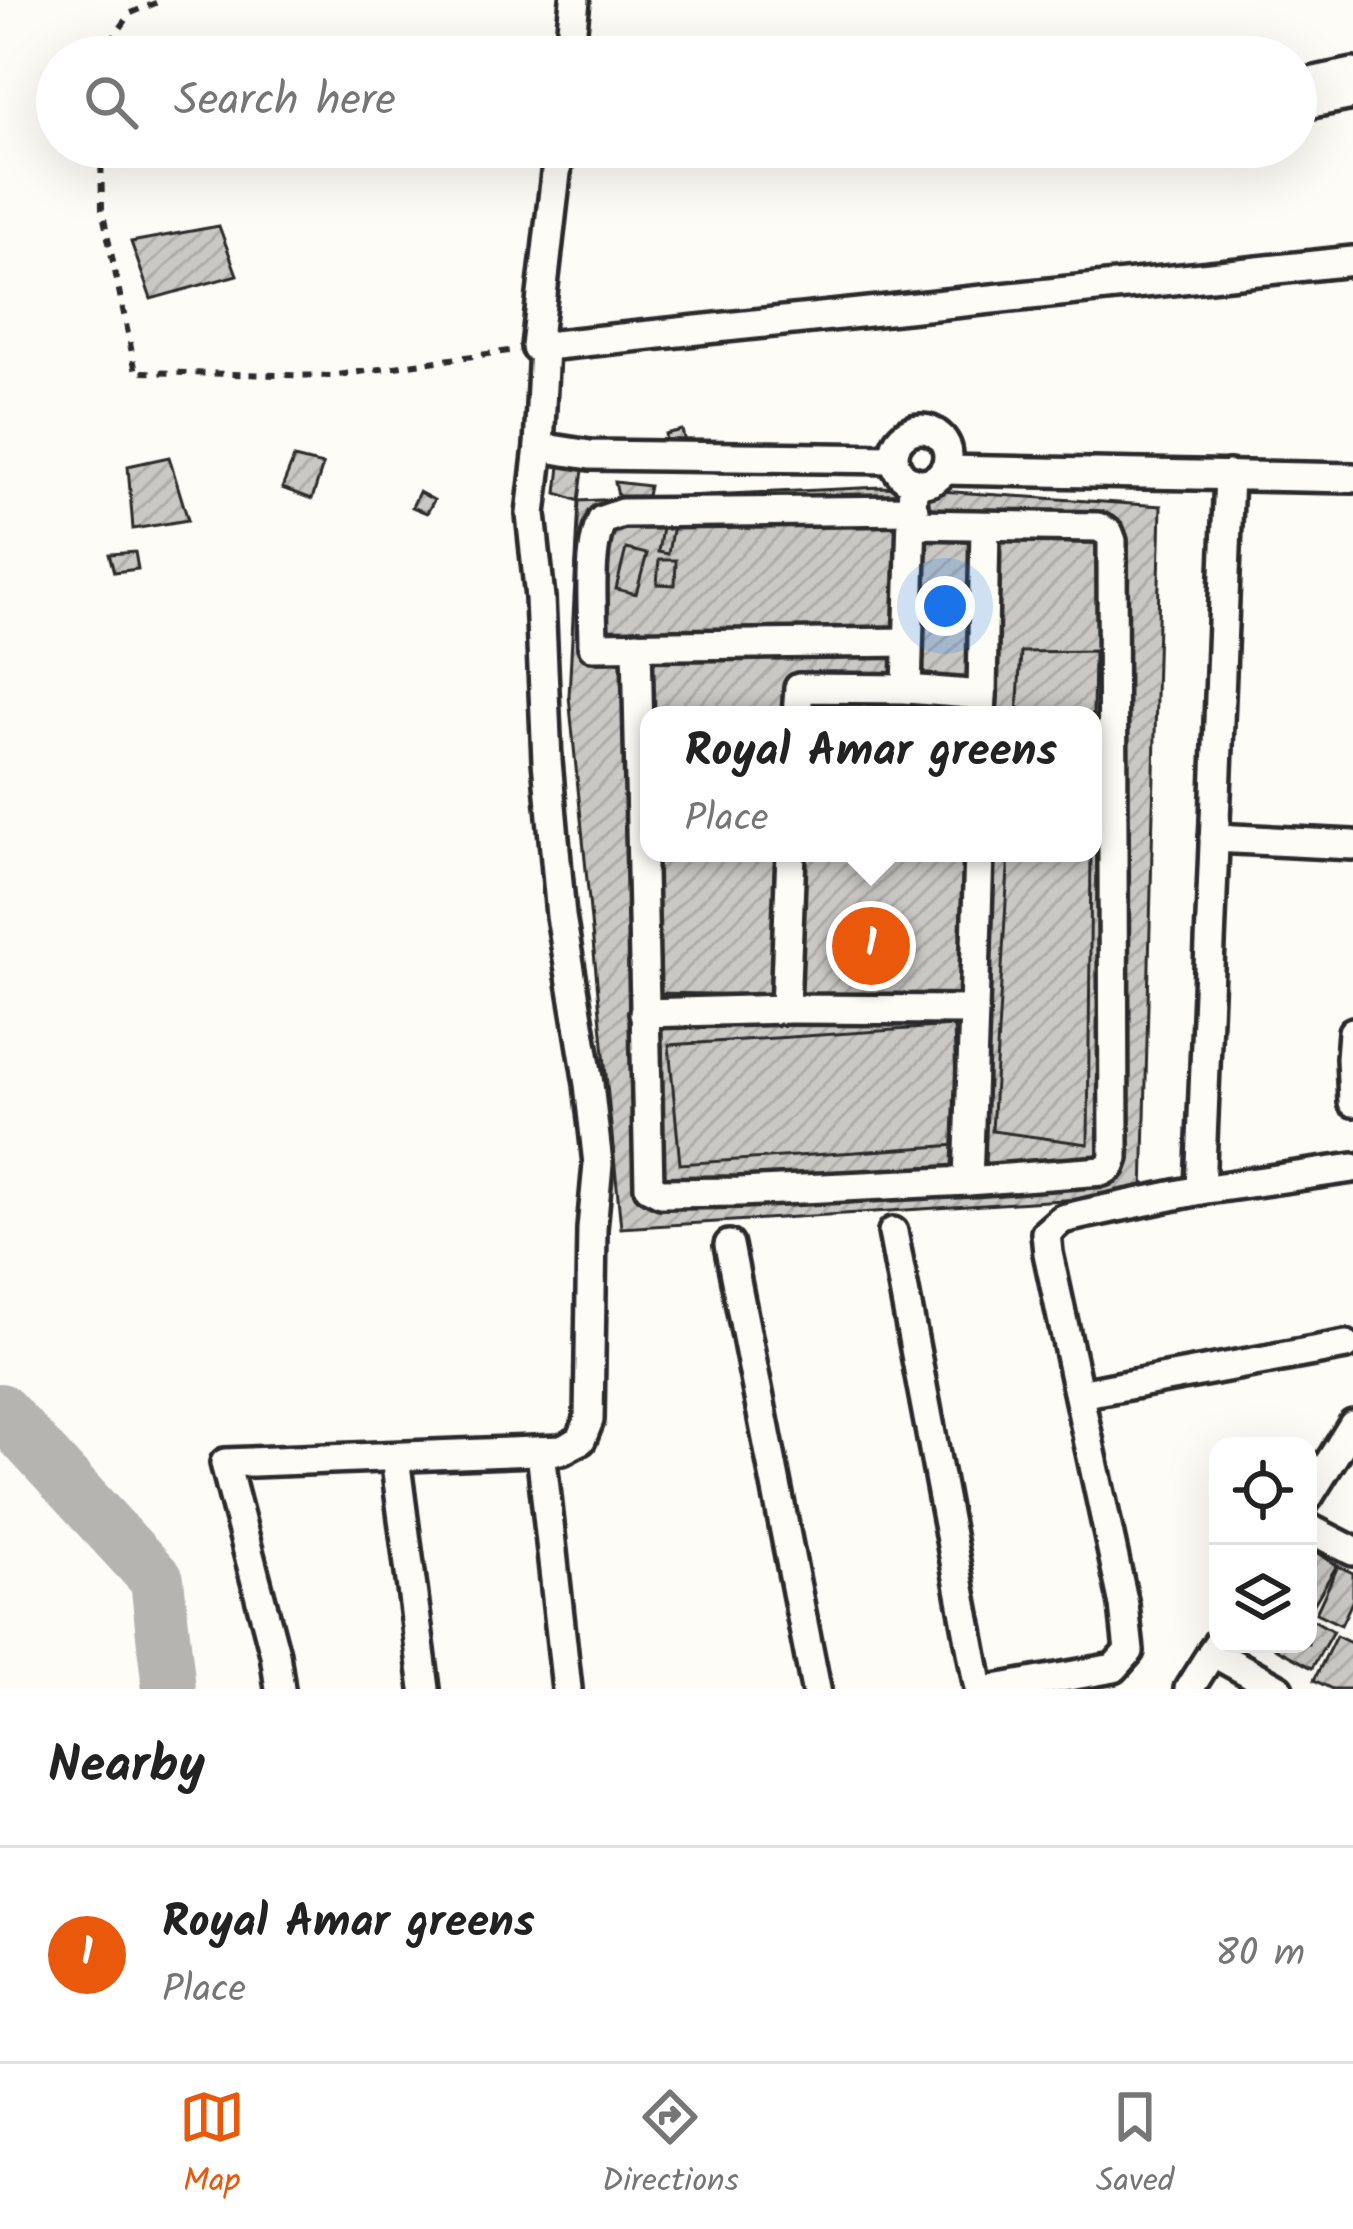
<!DOCTYPE html>
<html lang="en">
<head>
<meta charset="utf-8">
<style>
	:root { --surface:#fff; --page:#f2f2f2; --text:#222; --muted:#767676; --line:#e0e0e0; --accent:#ea580c }
	body { margin:0; font-family:Kalam,sans-serif; background:var(--page); color:var(--text) }
	.controls { position:absolute; right:36px; bottom:36px; display:grid; overflow:hidden; border-radius:24px; box-shadow:0 12px 48px #0002 }
	.controls button { width:108px; height:108px; display:grid; place-items:center; padding:0; border:0; border-bottom:3px solid var(--line); background:var(--surface); color:var(--text); font:60px sans-serif }
	.you { position:absolute; left:945px; top:606px; width:42px; height:42px; margin:-30px; border:9px solid #fff; border-radius:50%; background:#1a73e8; box-shadow:0 0 0 18px #1a73e833 }
	.badge { display:grid; place-items:center; width:78px; height:78px; border-radius:50%; background:var(--accent); color:#fff; font-size:39px; font-weight:700 }
	.pin { position:absolute; translate:-50% -50%; border:6px solid #fff; box-shadow:0 3px 12px #0006 }
	.popup { position:absolute; left:640px; top:706px; width:462px; height:156px; box-sizing:border-box; display:grid; place-content:center; border-radius:24px; background:var(--surface); filter:drop-shadow(0 3px 9px #0005); font-size:39px; white-space:nowrap; color:var(--muted) }
	.popup b { font-size:45px; color:var(--text) }
	.popup::after { content:''; position:absolute; left:50%; top:100%; margin-left:-24px; border:24px solid transparent; border-top-color:var(--surface) }
	.list { margin:0; padding:0; list-style:none }
	h2 { display:flex; justify-content:space-between; align-items:center; height:156px; margin:0; padding:0 48px; font-size:51px }
	h2 small { font-size:39px; font-weight:400; color:var(--muted) }
	.list li { display:grid; grid-template-columns:78px 1fr auto; gap:36px; align-items:center; box-sizing:border-box; height:216px; padding:0 48px; border-top:3px solid var(--line) }
	.list b { display:block; font-size:45px; white-space:nowrap }
	.list p { margin:0; font-size:39px; white-space:nowrap; color:var(--muted) }
	.list em { font-size:39px; font-style:normal; color:var(--muted) }
	.icon { flex:none; width:66px; height:66px; fill:none; stroke:currentColor; stroke-width:2; stroke-linecap:round; stroke-linejoin:round }
	.map { position:relative; flex:none; width:1353px; height:1689px; overflow:hidden }
	.search { position:absolute; background:var(--surface); box-shadow:0 12px 48px #0002; left:36px; right:36px; top:36px; height:132px; display:flex; align-items:center; gap:30px; box-sizing:border-box; padding:0 42px; border-radius:66px; color:var(--muted); font-size:45px }
	.sheet { height:372px; background:var(--surface) }
	nav { display:flex; justify-content:space-around; align-items:center; box-sizing:border-box; height:168px; border-top:3px solid var(--line); background:var(--surface); font-size:33px; color:var(--muted) }
	nav a { display:grid; justify-items:center; gap:6px }
	nav .on { color:var(--accent) }
	.map>svg:first-child { display:block }
	.lines { fill:none; stroke-linecap:round; stroke-linejoin:round }
	.river { stroke:#b5b4b1; stroke-width:54 }
	.building { fill:url(#building-hatch); stroke:#2b2b2b; stroke-width:3; fill-rule:evenodd }
	.street-casing { stroke:#2b2b2b; stroke-width:36 }
	.path { stroke:#2b2b2b; stroke-width:6; stroke-dasharray:9 9; stroke-linecap:butt }
	.street { stroke:#fdfcf7; stroke-width:27 }
</style>
</head>
<body>
<div class="map">
<svg width="1353" height="1689" viewBox="0 0 1353 1689">
	<defs>
		<pattern id="building-hatch" width="6" height="6" patternUnits="userSpaceOnUse" patternTransform="scale(3)"><rect width="6" height="6" fill="#c9c8c4"/><path d="M-1 1l2-2M0 6l6-6M5 7l2-2" fill="none" stroke="#adaca9"/></pattern>
	</defs>
	<rect width="100%" height="100%" fill="#fdfcf7"/>
	<filter id="ink" filterUnits="userSpaceOnUse"><feTurbulence type="fractalNoise" baseFrequency=".00833" numOctaves="2"/><feDisplacementMap in="SourceGraphic" scale="24" xChannelSelector="R" yChannelSelector="G"/><feConvolveMatrix kernelMatrix="1 2 1 2 8 2 1 2 1" color-interpolation-filters="sRGB"/></filter>
	<g filter="url(#ink)">
		<g class="lines">
			<path class="river" d="M0 1410 157 1580 169 1689"/>
		</g>
		<g class="building">
			<path d="M1150 147H1226L1228 154 1152 167Z"/>
			<path d="M219 226 237 275 151 299 131 242Z"/>
			<path d="M682 430 685 442 667 446 665 434Z"/>
			<path d="M169 457 188 520 133 529 128 466Z"/>
			<path d="M294 458 323 465 312 499 282 488Z"/>
			<path d="M560 466 583 470 579 501 557 493Z"/>
			<path d="M615 482 649 486 647 496H618Z"/>
			<path d="M882 487 1161 506 1143 1195 621 1228 569 696 579 501ZM649 715H1093V853H649Z"/>
			<path d="M419 492 434 500 427 513 412 507Z"/>
			<path d="M663 522 673 524 668 554 658 552Z"/>
			<path d="M626 549 647 554 636 594 616 589Z"/>
			<path d="M135 552 138 569 114 572 109 554Z"/>
			<path d="M659 560H676L675 585 657 584Z"/>
			<path d="M1094 651 1093 715H1017L1021 652Z"/>
			<path d="M656 853H775L770 995 653 993Z"/>
			<path d="M1009 853H1091L1088 1144 992 1131Z"/>
			<path d="M954 1026 958 1145 680 1164 669 1045Z"/>
			<path d="M1309 1548 1337 1565 1311 1609 1308 1607Z"/>
			<path d="M1338 1566 1353 1573V1600L1341 1625 1316 1613Z"/>
			<path d="M1308 1617 1333 1631 1312 1668 1275 1648 1278 1644H1308Z"/>
			<path d="M1336 1636 1353 1644V1689H1332L1314 1680Z"/>
		</g>
		<g class="lines">
			<g class="street-casing">
				<g id="street">
					<path d="M569 57 575 0"/>
					<path d="M1296 85 1353 73"/>
					<path d="M1296 106 1353 95"/>
					<path d="M559 147 536 347 1353 261"/>
					<path d="M544 346 539 447 590 455 894 459"/>
					<circle cx="921" cy="456" r="27"/>
					<path d="M944 470 1353 478"/>
					<path d="M913 524 1098 527 1109 533 1112 541 1114 1158 1111 1166 1103 1171 968 1181 974 1010"/>
					<path d="M908 642 593 646C593 611 587 551 602 520L622 513 914 510"/>
					<path d="M637 645 649 1187 661 1193 739 1192 968 1181"/>
					<path d="M907 689 913 481"/>
					<path d="M982 695 985 526"/>
					<path d="M797 715 799 688 907 689 982 695 981 715"/>
					<path d="M1214 838 1353 845"/>
					<path d="M791 853 785 1009 974 1010 979 853"/>
					<path d="M644 1013 785 1009"/>
					<path d="M1353 1032 1351 1058 1353 1102"/>
					<path d="M1200 1190 1229 475"/>
					<path d="M893 1232 979 1689"/>
					<path d="M729 1245 816 1689"/>
					<path d="M1079 1394 1346 1345"/>
					<path d="M541 1451 567 1689"/>
					<path d="M395 1457 425 1689"/>
					<path d="M1308 1497 1353 1425"/>
					<path d="M1308 1528 1353 1551"/>
					<path d="M1212 1652 1279 1689"/>
					<path d="M280 1689 275 1654 225 1463 562 1450 581 1440 589 1420 592 1229 598 1164 589 1084 561 916 547 761 540 598 531 514 539 447"/>
					<path d="M995 1689 1114 1668 1129 1651 1124 1605 1048 1253 1046 1233 1062 1219 1088 1213 1200 1190 1353 1168"/>
					<path d="M1189 1689 1218 1643"/>
				</g>
			</g>
			<g class="path">
				<path d="M100 57 131 13 163 0"/>
				<path d="M101 147 102 209 136 372 331 376 509 351"/>
			</g>
			<use href="#street" class="street"/>
		</g>
	</g>
</svg>
<div class="controls">
<button><svg class="icon" aria-label="locate" viewBox="0 0 24 24"><circle cx="12" cy="12" r="6"/><path d="M12 2v4M12 18v4M2 12h4M18 12h4"/></svg></button>
<button><svg class="icon" aria-label="layers" viewBox="0 0 24 24"><path d="M12 4l9 5-9 5-9-5zM3 14l9 5 9-5"/></svg></button>
</div>
<div class="you"></div>
<div class="pin badge" style="left:871px;top:946px">1</div>
<div class="popup"><b>Royal Amar greens</b>Place</div>
<div class="search"><svg class="icon" aria-label="search" viewBox="0 0 24 24"><circle cx="10" cy="10" r="6"/><path d="M15 15l6 6"/></svg>Search here</div>
</div>
<section class="sheet">
<h2>Nearby<small></small></h2>
<ul class="list">
<li><span class="badge">1</span><div><b>Royal Amar greens</b><p>Place</p></div><em>80 m</em></li>
</ul>
</section>
<nav>
<a class="on"><svg class="icon" aria-label="map" viewBox="0 0 24 24"><path d="M3 6l6-2 6 2 6-2v14l-6 2-6-2-6 2zM9 4v14M15 6v14"/></svg>Map</a>
<a><svg class="icon" aria-label="directions" viewBox="0 0 24 24"><path d="M12 3l9 9-9 9-9-9zM9 14v-3h6M13 9l2 2-2 2"/></svg>Directions</a>
<a><svg class="icon" aria-label="saved" viewBox="0 0 24 24"><path d="M7 4h10v16l-5-4-5 4z"/></svg>Saved</a>
</nav>
</body>
</html>
